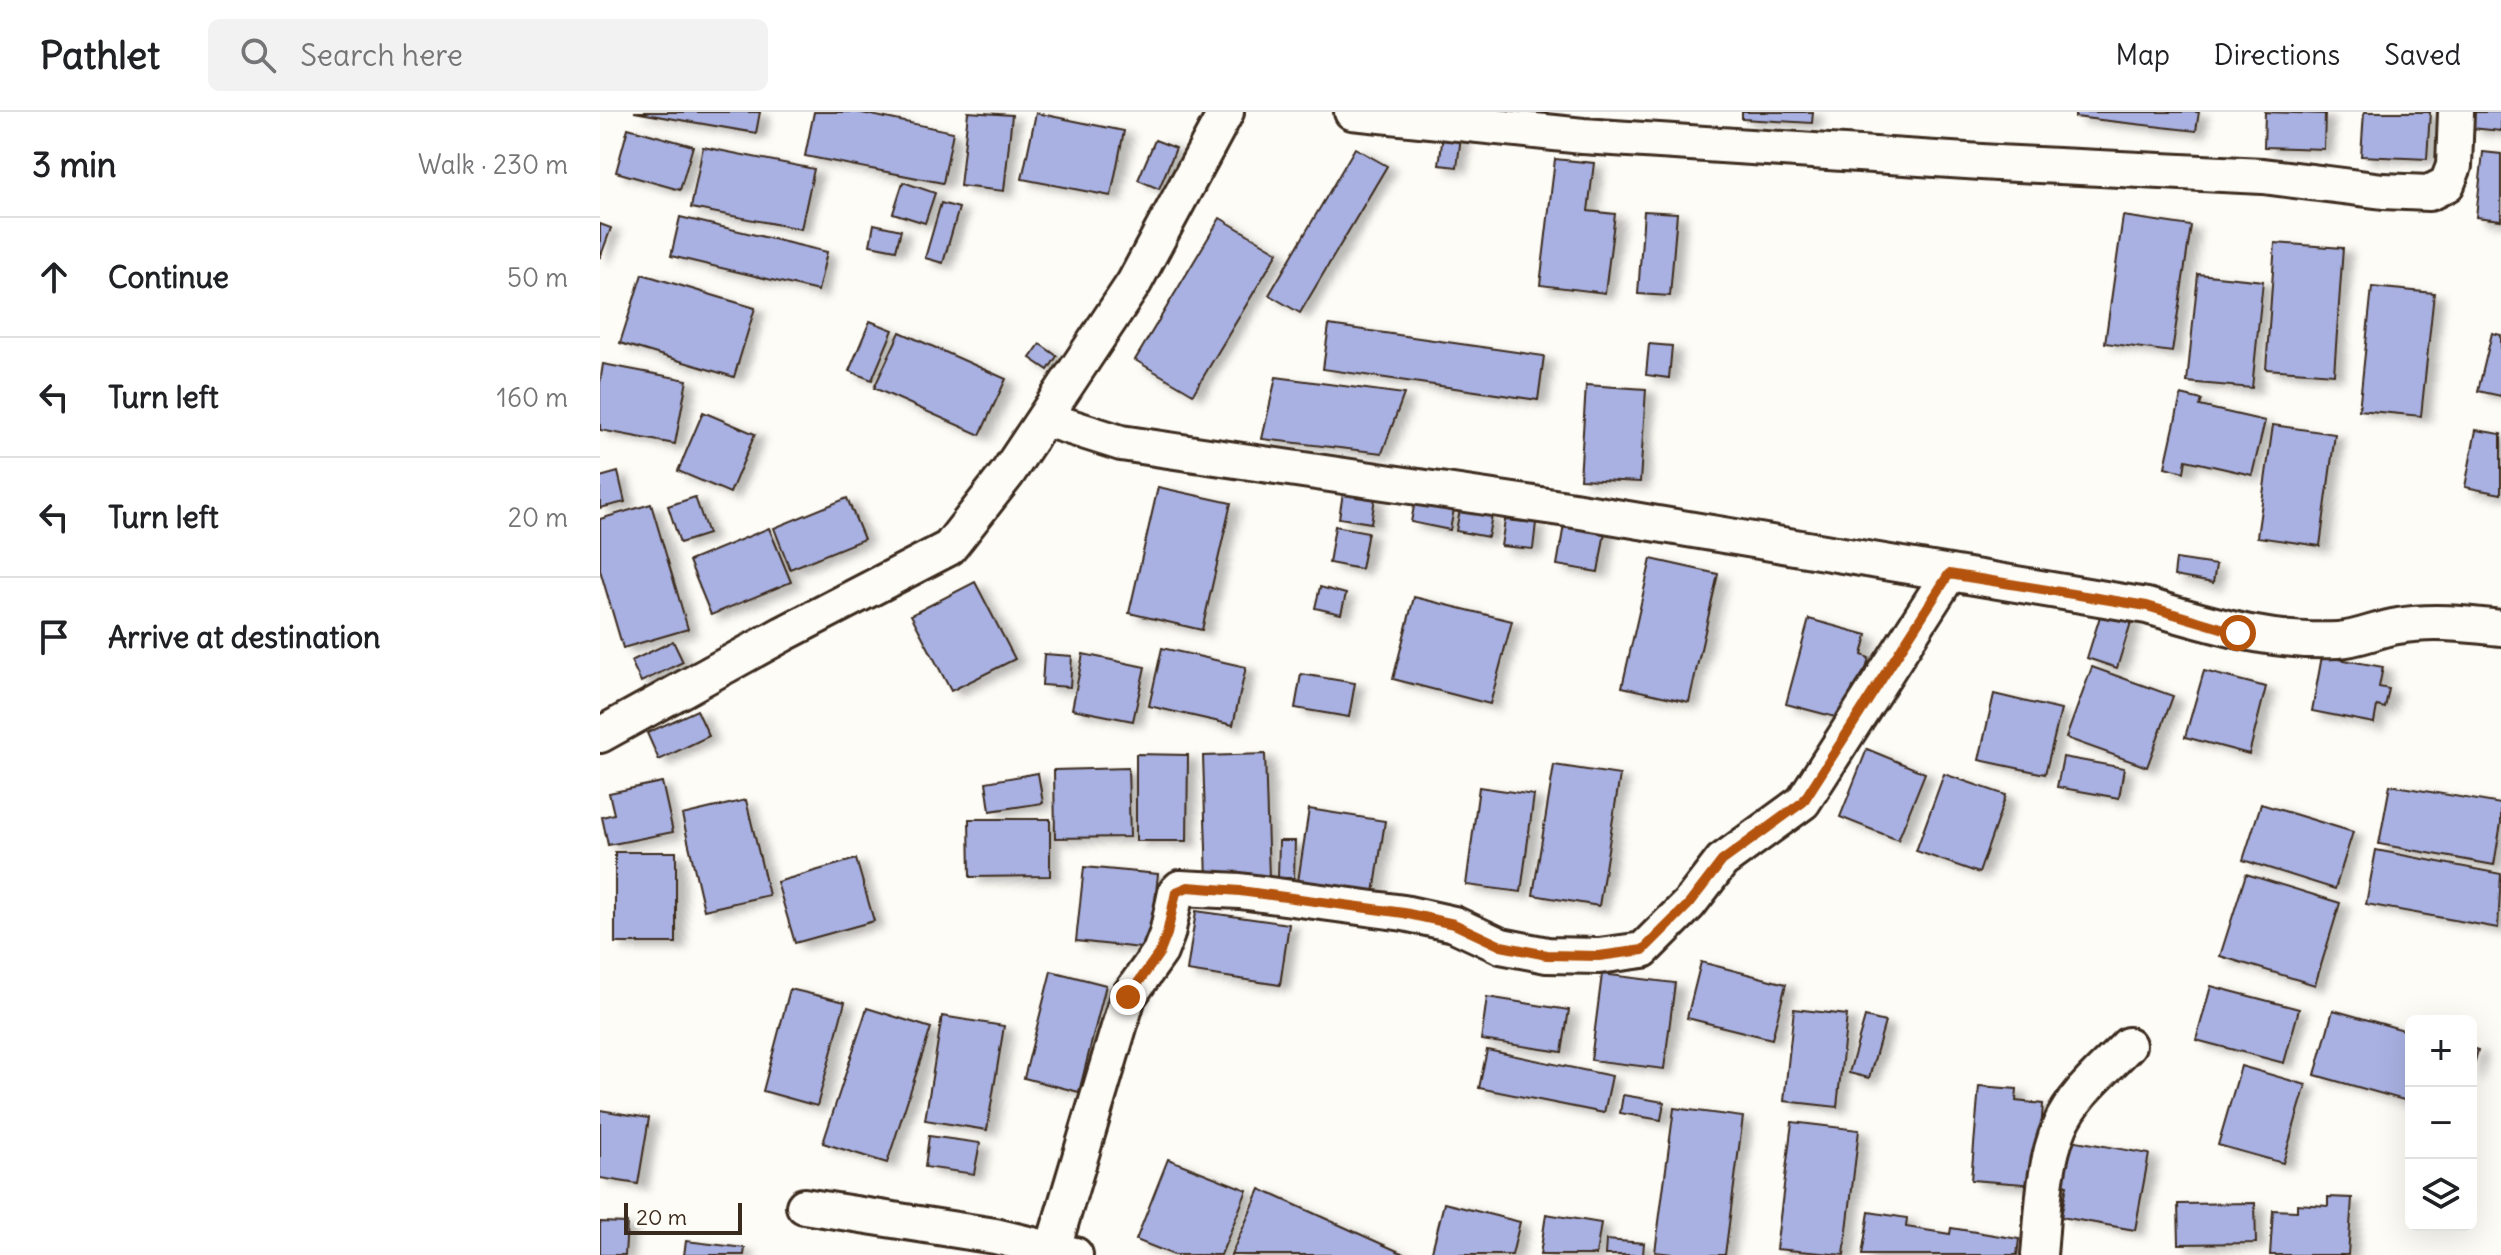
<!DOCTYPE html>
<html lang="en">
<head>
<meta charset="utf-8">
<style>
	:root { --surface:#fff; --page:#f2f2f2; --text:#202124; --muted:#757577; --line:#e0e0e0 }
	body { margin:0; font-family:Delius,sans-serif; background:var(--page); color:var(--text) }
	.controls { position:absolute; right:24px; bottom:24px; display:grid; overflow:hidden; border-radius:12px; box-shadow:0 8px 32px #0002 }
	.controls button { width:72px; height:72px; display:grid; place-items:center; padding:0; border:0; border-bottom:2px solid var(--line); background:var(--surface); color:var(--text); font:40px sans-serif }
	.scale { position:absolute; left:24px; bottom:20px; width:118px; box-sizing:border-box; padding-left:8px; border:4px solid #3b2a1e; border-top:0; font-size:22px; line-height:28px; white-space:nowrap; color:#3b2a1e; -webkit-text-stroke:6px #fdfcf7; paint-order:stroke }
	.stop { position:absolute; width:24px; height:24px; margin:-18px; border:6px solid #b45309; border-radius:50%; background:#fff }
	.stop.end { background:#b45309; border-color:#fff; box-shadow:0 2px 8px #0008 }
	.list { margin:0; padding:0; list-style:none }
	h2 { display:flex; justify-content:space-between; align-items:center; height:104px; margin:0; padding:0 32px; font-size:34px }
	h2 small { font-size:26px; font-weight:400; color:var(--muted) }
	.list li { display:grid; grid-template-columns:52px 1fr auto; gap:24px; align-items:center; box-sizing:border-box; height:120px; padding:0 32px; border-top:2px solid var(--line) }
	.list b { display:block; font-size:30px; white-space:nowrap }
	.list em { font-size:26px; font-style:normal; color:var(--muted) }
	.icon { flex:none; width:44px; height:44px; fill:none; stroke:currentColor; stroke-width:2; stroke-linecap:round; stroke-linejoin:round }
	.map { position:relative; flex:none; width:1901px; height:1143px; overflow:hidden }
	header { display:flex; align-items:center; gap:48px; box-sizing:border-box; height:112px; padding:0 40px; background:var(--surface); border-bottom:2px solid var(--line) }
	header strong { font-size:38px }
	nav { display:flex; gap:44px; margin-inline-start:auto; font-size:28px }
	.search { width:560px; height:72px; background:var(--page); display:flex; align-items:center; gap:20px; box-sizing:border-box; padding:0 28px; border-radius:12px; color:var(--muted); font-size:30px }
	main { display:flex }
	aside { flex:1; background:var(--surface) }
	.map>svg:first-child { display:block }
	.building { fill:#a8b1e2; stroke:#3b2a1e; stroke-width:2; filter:url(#shadow) }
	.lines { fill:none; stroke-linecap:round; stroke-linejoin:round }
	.minor-casing { stroke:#3b2a1e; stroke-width:40 }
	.minor { stroke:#fdfcf7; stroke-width:34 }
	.route { stroke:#b45309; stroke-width:10 }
</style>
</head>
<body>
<header>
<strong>Pathlet</strong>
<div class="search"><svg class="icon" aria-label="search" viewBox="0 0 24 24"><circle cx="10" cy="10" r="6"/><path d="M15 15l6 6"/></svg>Search here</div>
<nav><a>Map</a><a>Directions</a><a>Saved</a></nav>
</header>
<main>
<aside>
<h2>3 min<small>Walk · 230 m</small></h2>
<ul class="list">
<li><svg class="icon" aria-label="ahead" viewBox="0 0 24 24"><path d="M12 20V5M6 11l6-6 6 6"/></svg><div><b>Continue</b></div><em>50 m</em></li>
<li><svg class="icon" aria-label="left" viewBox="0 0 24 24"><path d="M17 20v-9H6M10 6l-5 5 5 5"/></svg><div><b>Turn left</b></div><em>160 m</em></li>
<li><svg class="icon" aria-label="left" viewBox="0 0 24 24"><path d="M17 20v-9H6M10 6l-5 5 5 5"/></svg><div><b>Turn left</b></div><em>20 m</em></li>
<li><svg class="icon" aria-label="arrive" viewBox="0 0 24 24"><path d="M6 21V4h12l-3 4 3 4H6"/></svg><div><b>Arrive at destination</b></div></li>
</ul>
</aside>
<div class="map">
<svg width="1901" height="1143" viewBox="0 0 1901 1143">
	<defs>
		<filter id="shadow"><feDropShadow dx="9" dy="5" stdDeviation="4" flood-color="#0004"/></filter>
	</defs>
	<rect width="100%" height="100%" fill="#fdfcf7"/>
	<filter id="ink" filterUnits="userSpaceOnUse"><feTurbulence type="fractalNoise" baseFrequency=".0125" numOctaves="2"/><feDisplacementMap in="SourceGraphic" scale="16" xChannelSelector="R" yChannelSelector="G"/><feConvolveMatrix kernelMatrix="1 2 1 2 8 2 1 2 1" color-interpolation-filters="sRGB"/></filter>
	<g filter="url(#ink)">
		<g class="building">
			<path d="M34 0H160L156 21Z"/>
			<path d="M214 0H257L353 20 343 71 205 44Z"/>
			<path d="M368 0 412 3 404 79 360 74Z"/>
			<path d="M1142 0H1213L1212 11 1142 7Z"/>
			<path d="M1475 0H1599L1596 19 1475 5Z"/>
			<path d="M1665 0 1725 2 1724 37 1664 35Z"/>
			<path d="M1764 0H1830L1827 47 1761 44Z"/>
			<path d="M1872 0H1901V19L1871 16Z"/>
			<path d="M436 1 524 19 511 84 422 67Z"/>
			<path d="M28 16 93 34 80 78 16 60Z"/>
			<path d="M843 23 861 25 857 55 839 53Z"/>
			<path d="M555 28 576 36 559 77 538 68Z"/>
			<path d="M103 35 214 57 201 117 91 96Z"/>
			<path d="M755 36 787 54 700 201 669 183Z"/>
			<path d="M1883 40 1901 42V108L1876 105Z"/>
			<path d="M955 47 994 51 988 99 1015 102 1005 181 940 173Z"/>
			<path d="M303 70 335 81 325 111 293 101Z"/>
			<path d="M341 91 359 96 343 151 325 146Z"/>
			<path d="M1044 99 1077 101 1070 184 1038 182Z"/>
			<path d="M1523 104 1591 114 1572 240 1505 231Z"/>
			<path d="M80 105 227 140 218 179 71 144Z"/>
			<path d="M620 106 678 140 593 282 535 248Z"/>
			<path d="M0 112 11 116 0 146Z"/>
			<path d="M274 112 301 118 296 138 270 133Z"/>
			<path d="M1675 131 1743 136 1734 262 1666 257Z"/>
			<path d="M42 162 155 196 134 265 20 231Z"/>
			<path d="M1598 162 1663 169 1652 276 1587 270Z"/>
			<path d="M1772 175 1834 181 1821 304 1759 298Z"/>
			<path d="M270 209 293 218 272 268 249 259Z"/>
			<path d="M729 213 944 244 938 288 723 257Z"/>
			<path d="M300 220 406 267 380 323 274 276Z"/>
			<path d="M1892 221 1901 223V284L1878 279Z"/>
			<path d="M440 232 457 244 448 258 430 246Z"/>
			<path d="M1049 232 1072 234 1069 266 1046 263Z"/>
			<path d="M3 252 87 268 75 332 0 318V271Z"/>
			<path d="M676 265 804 282 782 341 662 327Z"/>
			<path d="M986 273 1046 277 1040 370 980 367Z"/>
			<path d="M1581 283 1602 288 1600 294 1665 309 1652 363 1586 348 1584 360 1565 355Z"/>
			<path d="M103 300 155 322 130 381 78 359Z"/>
			<path d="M1673 313 1735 322 1720 434 1657 425Z"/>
			<path d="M1876 318 1901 322V382L1865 375Z"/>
			<path d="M18 360 25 390 0 396V365Z"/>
			<path d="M558 375 631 391 602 518 529 501Z"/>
			<path d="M743 381 775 386 771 411 739 406Z"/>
			<path d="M95 385 108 422 80 431 68 394Z"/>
			<path d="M247 386 264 427 190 457 174 416Z"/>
			<path d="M815 389 854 397 850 418 811 410Z"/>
			<path d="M51 392 88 517 23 536 0 458V407Z"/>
			<path d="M860 397 892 403 888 425 856 419Z"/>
			<path d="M965 407 1006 414 998 460 957 453Z"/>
			<path d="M905 408 936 411 933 437 901 434Z"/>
			<path d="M735 414 768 420 761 457 729 451Z"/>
			<path d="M169 416 191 470 111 503 89 449Z"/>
			<path d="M1051 447 1118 462 1089 590 1022 575Z"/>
			<path d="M1576 447 1616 453 1613 471 1574 464Z"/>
			<path d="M375 470 415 547 351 579 311 503Z"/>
			<path d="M720 475 746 482 741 502 715 496Z"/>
			<path d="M814 485 912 509 890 592 793 567Z"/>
			<path d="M1502 498 1532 507 1517 556 1487 546Z"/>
			<path d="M1209 507 1267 523 1262 543 1269 546 1261 577 1253 575 1243 607 1186 592Z"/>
			<path d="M73 529 83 550 41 570 31 549Z"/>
			<path d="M562 536 646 555 633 613 549 594Z"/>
			<path d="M444 542 472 544 470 575 442 573Z"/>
			<path d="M483 542 545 555 533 609 472 597Z"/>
			<path d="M1722 544 1783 555 1779 575 1789 577 1785 596 1777 594 1774 611 1712 599Z"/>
			<path d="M1492 555 1573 584 1547 655 1466 626Z"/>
			<path d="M1604 559 1666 575 1649 642 1585 625Z"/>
			<path d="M701 562 755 571 749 605 695 596Z"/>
			<path d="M1394 582 1461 598 1445 662 1379 648Z"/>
			<path d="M97 598 109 624 59 648 47 621Z"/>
			<path d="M1267 637 1325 661 1298 728 1240 705Z"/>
			<path d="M536 642 588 643 587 729H536Z"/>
			<path d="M665 642 669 766 607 768 603 644Z"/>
			<path d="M1463 645 1524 656 1519 686 1457 675Z"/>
			<path d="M954 653 1020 663 999 794 933 783Z"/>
			<path d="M528 656 530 725 455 726 454 658Z"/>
			<path d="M438 661 443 691 390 699 386 670Z"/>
			<path d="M1344 662 1406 683 1379 761 1316 739Z"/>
			<path d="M62 670 73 720 8 733 2 705 14 702 9 681Z"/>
			<path d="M1790 673 1901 692V711L1894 753 1779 732Z"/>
			<path d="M879 675 934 683 921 780 866 773Z"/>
			<path d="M146 688 169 783 104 798 82 703Z"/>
			<path d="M1661 692 1753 720 1735 777 1643 748Z"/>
			<path d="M709 697 785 709 773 788 697 776Z"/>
			<path d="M369 707H450V764L370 765Z"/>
			<path d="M679 729H695L694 766H678Z"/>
			<path d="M1776 738 1901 762 1898 816 1766 792Z"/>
			<rect x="15" y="740" width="61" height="91"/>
			<path d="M256 747 274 809 195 831 177 770Z"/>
			<path d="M484 755 558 762 550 837 476 829Z"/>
			<path d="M1646 762 1740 791 1715 873 1620 844Z"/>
			<path d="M596 799 689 812 680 873 587 859Z"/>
			<path d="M1101 850 1186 872 1172 927 1087 906Z"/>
			<path d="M451 859 506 873 479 980 424 966Z"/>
			<path d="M1002 862 1075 871 1064 957 991 948Z"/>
			<path d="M1611 874 1699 897 1684 951 1596 928Z"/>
			<path d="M190 877 245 890 217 994 163 979Z"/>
			<path d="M887 885 969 898 962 940 881 928Z"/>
			<path d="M267 896 331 916 287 1051 223 1031Z"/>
			<path d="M1194 897 1247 903 1237 995 1184 989Z"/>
			<path d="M1733 898 1811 920V990L1715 963Z"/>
			<path d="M342 904 404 914 387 1018 325 1008Z"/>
			<path d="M1265 905 1285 910 1269 966 1249 961Z"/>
			<path d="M1871 936 1878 938 1871 964Z"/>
			<path d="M887 938 1012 964 1004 1001 879 976Z"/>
			<path d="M1641 954 1706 973 1683 1051 1618 1033Z"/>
			<path d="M1379 974 1417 977 1416 989 1443 992 1437 1073 1371 1068Z"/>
			<path d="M1023 983 1064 990 1061 1008 1020 1001Z"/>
			<path d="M1074 996 1143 1005 1125 1143H1080L1055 1140Z"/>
			<path d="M0 998 49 1006 38 1072 0 1066Z"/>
			<path d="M1192 1010 1259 1018 1244 1143 1176 1137Z"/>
			<path d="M329 1024 380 1031 374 1062 325 1055Z"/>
			<path d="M1465 1027 1549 1042 1535 1118 1461 1105 1467 1073 1457 1071Z"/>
			<path d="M568 1047 647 1078 621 1143H574L536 1128Z"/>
			<path d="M660 1077 804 1142V1143H631Z"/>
			<path d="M1728 1085 1752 1086 1748 1143H1670L1673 1098 1697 1099V1092L1728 1094Z"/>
			<path d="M844 1091 920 1110 912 1143H831Z"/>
			<path d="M1655 1091 1656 1131 1579 1132 1578 1092Z"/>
			<path d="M1269 1100 1307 1106 1306 1115 1350 1122 1351 1116 1419 1127 1417 1143H1262Z"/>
			<path d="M946 1102 1001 1111 996 1143H940Z"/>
			<path d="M0 1110 27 1111 25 1143H0Z"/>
			<path d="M1006 1128 1044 1131 1043 1143H1005Z"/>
			<path d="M86 1129 145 1136 144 1143H84Z"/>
		</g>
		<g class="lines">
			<g class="minor-casing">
				<g id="minor">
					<path d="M752 0 983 24 1397 51 1663 64 1783 79 1829 81 1847 72 1854 54 1856 0"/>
					<path d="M445 307 521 331 974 398 1547 494C1613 513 1669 531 1738 528 1758 527 1778 517 1798 514 1832 508 1866 512 1901 516"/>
					<path d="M0 623 183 522 349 436 407 362 534 171 626 0"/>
					<path d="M204 1094 395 1124 475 1143"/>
					<path d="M453 1136 528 885 560 840 567 822 576 780 580 776 640 779 804 801 854 812 901 834 947 843 999 844 1043 838 1089 792 1122 749 1203 690 1349 462"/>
					<path d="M1439 1143C1443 1101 1443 1054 1460 1014 1474 982 1504 958 1528 933"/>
				</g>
			</g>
			<use href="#minor" class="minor"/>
		</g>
	</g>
	<g class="lines" filter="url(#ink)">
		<path class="route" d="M528 885 560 840 567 822 576 780 588 775 640 779 804 801 854 812 901 834 947 843 999 844 1043 838 1089 792 1122 749 1203 690 1349 462 1547 494 1638 521"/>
	</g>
</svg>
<div class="controls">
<button>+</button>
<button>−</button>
<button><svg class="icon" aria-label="layers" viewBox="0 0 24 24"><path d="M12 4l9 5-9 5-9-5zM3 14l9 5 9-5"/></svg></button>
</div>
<div class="scale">20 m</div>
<div class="stop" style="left:1638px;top:521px"></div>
<div class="stop end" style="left:528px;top:885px"></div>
</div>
</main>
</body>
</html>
